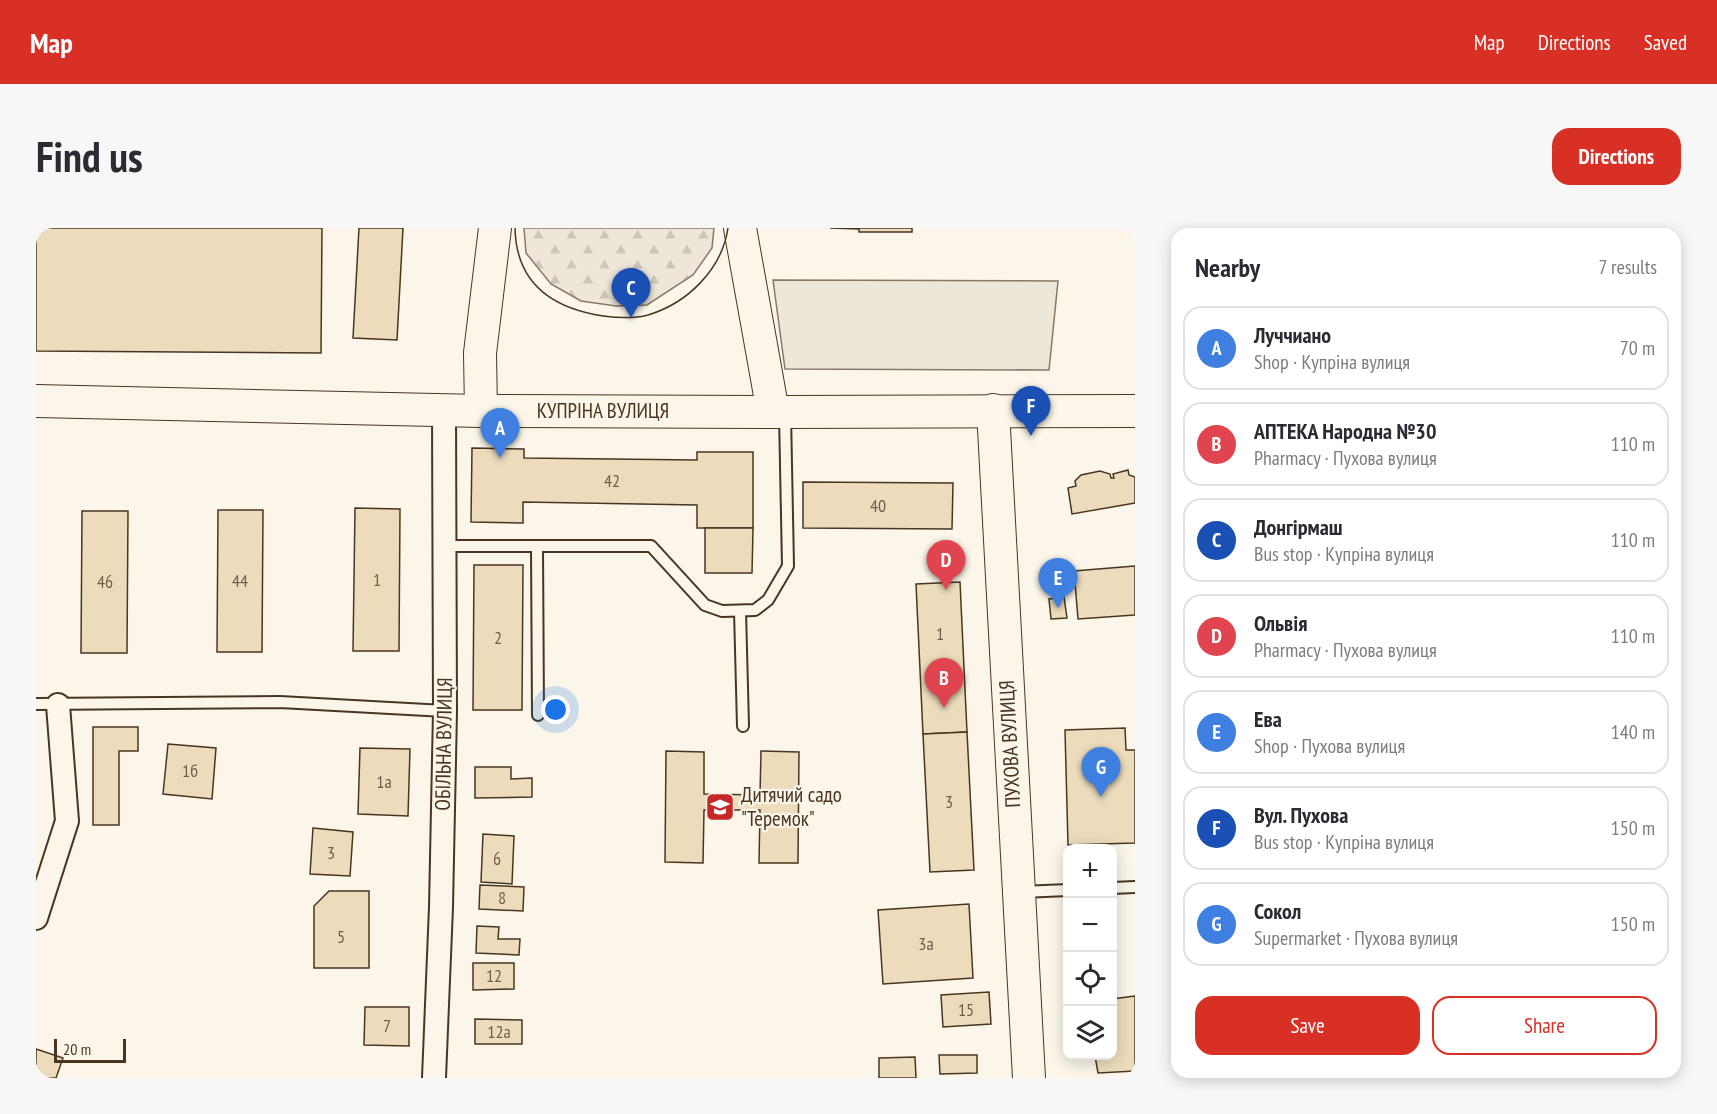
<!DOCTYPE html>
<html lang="en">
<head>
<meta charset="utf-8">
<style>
	:root { --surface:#fff; --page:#f7f7f7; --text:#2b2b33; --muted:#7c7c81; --line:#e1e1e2; --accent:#d93025 }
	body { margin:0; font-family:"PT Sans Narrow",sans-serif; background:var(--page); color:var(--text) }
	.controls { position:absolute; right:18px; bottom:18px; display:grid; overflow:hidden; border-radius:12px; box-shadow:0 3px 15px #0003 }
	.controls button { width:54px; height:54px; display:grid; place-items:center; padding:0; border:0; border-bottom:2px solid var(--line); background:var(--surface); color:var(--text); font:30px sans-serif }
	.scale { position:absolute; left:18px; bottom:15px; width:72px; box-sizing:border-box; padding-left:6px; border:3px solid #4a3520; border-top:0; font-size:16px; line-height:21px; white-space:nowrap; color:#4a3520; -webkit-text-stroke:4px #fbf6e9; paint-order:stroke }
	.you { position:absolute; left:520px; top:482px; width:21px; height:21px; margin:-15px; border:4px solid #fff; border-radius:50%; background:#1a73e8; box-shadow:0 0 0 9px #1a73e833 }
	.badge { display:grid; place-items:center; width:39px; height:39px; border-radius:50%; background:var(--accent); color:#fff; font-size:20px; font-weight:700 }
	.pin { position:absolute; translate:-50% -50px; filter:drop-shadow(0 2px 3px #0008) }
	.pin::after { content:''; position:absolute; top:32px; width:21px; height:18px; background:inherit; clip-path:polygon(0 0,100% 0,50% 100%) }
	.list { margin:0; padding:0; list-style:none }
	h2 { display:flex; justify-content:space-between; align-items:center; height:78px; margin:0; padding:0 24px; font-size:26px }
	h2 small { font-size:20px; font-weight:400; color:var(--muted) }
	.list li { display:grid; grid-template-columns:39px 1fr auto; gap:18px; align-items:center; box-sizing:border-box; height:84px; margin:0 12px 12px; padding:0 12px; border:2px solid var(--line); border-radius:18px }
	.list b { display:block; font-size:22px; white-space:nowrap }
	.list p { margin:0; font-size:20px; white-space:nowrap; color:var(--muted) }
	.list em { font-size:20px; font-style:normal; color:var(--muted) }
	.actions { display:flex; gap:12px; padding:18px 24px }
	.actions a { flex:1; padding:14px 0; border:2px solid var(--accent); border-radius:18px; text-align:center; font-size:21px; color:var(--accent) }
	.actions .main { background:var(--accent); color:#fff }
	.icon { flex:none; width:33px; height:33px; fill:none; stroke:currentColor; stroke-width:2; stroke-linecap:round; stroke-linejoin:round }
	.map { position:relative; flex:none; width:1099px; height:850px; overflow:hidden; border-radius:18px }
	header { display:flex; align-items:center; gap:36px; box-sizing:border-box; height:84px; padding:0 30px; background:var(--accent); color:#fff }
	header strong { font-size:28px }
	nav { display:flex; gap:33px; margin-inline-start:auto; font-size:21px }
	.intro { display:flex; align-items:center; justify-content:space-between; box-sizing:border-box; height:144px; padding:0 36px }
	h1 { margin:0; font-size:42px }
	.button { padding:15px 27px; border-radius:18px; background:var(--accent); color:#fff; font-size:21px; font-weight:700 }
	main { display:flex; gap:36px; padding:0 36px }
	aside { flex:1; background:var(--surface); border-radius:18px; box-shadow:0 3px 15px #0003 }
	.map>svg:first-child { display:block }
	.forest { fill:url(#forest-firs); stroke:#887966; stroke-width:1.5 }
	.parking { fill:#ede7d9; stroke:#887966; stroke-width:1.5 }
	.building { fill:#ecdcbc; stroke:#4a3520; stroke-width:1.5 }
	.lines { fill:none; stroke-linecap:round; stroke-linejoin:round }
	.service-casing { stroke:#4a3520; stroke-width:14 }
	.minor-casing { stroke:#4a3520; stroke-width:26 }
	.secondary-casing { stroke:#4a3520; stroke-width:34 }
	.service { stroke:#fbf6e9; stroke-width:10 }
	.minor { stroke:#fbf6e9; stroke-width:22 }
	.secondary { stroke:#fbf6e9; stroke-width:32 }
	.tram { stroke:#4a3520; stroke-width:1.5 }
	.labels { text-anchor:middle; stroke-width:4.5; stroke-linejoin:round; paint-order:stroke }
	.number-label { font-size:18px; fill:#725f47 }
	.street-label { font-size:21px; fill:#4a3520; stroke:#fbf6e9 }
	.poi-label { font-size:21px; fill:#4a3520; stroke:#fbf6e9; text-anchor:start }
</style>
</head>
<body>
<header>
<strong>Map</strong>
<nav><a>Map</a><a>Directions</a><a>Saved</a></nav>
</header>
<div class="intro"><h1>Find us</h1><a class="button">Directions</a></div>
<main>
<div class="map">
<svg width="1099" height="850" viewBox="0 0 1099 850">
	<defs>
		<pattern id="forest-firs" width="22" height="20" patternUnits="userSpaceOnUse" patternTransform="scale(1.5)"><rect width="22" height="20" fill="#ede6d9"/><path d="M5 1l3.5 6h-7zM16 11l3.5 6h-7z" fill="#cdc6ba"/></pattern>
	</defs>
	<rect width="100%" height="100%" fill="#fbf6e9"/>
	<path class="forest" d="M488 0H678L676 20 657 47 611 77 580 78 545 73 515 56 490 25Z"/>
	<path class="parking" d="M737 52 1022 53 1013 142 749 141Z"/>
	<g class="building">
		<path d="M0 0H286L285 125 0 123Z"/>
		<path d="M323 0H367L361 112 317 110Z"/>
		<path d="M794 0H876V4H823V1Z"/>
		<path d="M436 220 488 221V230L661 232V224H717V300H661V277L487 274V295L435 294Z"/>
		<path d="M1092 242 1093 247 1099 249V275L1036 286 1032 260 1040 258 1039 253 1045 247 1064 243 1074 246 1075 250H1078L1077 246Z"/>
		<path d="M767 254 917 255 916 301 767 300Z"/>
		<path d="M319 280 364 281 363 423H317Z"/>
		<path d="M182 282H227L226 424H181Z"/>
		<path d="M46 283H92L91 425H45Z"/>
		<path d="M669 300H717L716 345H669Z"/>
		<path d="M438 337H487L486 482H437Z"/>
		<path d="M1099 338V387L1042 391 1038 343Z"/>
		<path d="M924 354 931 504 887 506 880 356Z"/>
		<path d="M1028 369 1031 390 1015 391 1013 371Z"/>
		<path d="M57 499H102V523H83V597H57Z"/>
		<path d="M1089 500 1090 522H1099V615L1032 617 1029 502Z"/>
		<path d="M931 504 938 642 894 644 887 506Z"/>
		<path d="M132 516 180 520 176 571 127 566Z"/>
		<path d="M324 520 374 521 372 588 322 586Z"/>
		<path d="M630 523 668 524V566L724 567 725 523 763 524 762 635H723L724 582H668L667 635 629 634Z"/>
		<path d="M439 539H475V551L496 550V569L439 570Z"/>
		<path d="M277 600 317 604 314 648 274 646Z"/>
		<path d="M447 606 478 608 476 656 445 654Z"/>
		<path d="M444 657 488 659 487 683 443 681Z"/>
		<path d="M293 663H333V740H278V678Z"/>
		<path d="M933 676 937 750 847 756 842 682Z"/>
		<path d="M441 698 463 699 462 711H484L483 727 440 725Z"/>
		<path d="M437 735H478V761L437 762Z"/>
		<path d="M953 764 955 796 907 799 905 767Z"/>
		<path d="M1099 768V843L1062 845 1059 828H1076V771Z"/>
		<path d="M329 779H373V818L328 817Z"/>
		<path d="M439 791 486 792V816H439Z"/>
		<path d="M0 821 27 830 20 850H0Z"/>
		<path d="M903 827H941V845L904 846Z"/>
		<path d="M879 829 880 850H843V830Z"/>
	</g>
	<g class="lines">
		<g class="service-casing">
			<g id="service">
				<path d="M408 318H615L669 377 686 383 719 382 732 372 752 338 749 186"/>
				<path d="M501 318 502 487"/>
				<path d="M704 383 707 498"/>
				<path d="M0 476 244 474 409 483"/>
				<path d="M1076 660 1099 659"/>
				<path d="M985 664 1032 662"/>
			</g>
		</g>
		<g class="minor-casing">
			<g id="minor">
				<path d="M0 690 31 593 22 477"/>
				<path d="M398 850 405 679 409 483 408 181"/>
			</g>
		</g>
		<g class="secondary-casing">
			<g id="secondary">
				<path d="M704 0 737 184"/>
				<path d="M0 173 445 183 749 184 1099 183"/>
				<path d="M957 182 993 850"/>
				<path d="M445 183 444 125 459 0"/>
			</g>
		</g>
		<use href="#service" class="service"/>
		<use href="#minor" class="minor"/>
		<use href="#secondary" class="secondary"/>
		<path class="tram" d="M479 0C480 55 515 80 567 88 582 90 597 91 612 87 652 75 686 41 692 0"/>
	</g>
	<defs>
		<g id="school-square" transform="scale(1.5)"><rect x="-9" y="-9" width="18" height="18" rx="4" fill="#c62828" stroke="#fbf6e9"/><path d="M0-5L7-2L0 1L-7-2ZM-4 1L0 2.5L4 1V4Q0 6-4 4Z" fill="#fff"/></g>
	</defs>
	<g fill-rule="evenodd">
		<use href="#school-square" x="684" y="579"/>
	</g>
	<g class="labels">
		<g class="number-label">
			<text x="576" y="259">42</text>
			<text x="842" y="284">40</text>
			<text x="341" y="358">1</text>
			<text x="204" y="359">44</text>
			<text x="69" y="360">46</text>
			<text x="904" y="412">1</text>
			<text x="462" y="416">2</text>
			<text x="154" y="549">1б</text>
			<text x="348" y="560">1а</text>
			<text x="913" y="580">3</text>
			<text x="295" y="631">3</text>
			<text x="461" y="637">6</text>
			<text x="466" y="676">8</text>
			<text x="305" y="715">5</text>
			<text x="890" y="722">3а</text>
			<text x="458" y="754">12</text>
			<text x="930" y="788">15</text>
			<text x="351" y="804">7</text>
			<text x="463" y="810">12а</text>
		</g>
		<g class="street-label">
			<text x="567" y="190">КУПРІНА ВУЛИЦЯ</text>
			<text transform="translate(408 516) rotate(-89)" y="7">ОБІЛЬНА ВУЛИЦЯ</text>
			<text transform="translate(974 516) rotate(-93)" y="7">ПУХОВА ВУЛИЦЯ</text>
		</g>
		<g class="poi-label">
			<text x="705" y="574">Дитячий садо<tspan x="705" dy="24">"Теремок"</tspan></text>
		</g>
	</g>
</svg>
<div class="controls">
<button>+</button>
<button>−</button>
<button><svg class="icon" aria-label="locate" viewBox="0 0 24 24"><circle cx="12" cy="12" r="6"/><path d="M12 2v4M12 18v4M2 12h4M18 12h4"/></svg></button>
<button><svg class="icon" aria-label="layers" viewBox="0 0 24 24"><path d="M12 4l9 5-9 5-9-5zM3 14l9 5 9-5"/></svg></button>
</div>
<div class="scale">20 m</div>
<div class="you"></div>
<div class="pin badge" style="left:464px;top:230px;background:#3f7fe0">A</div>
<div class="pin badge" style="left:908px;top:480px;background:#e0444e">B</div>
<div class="pin badge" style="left:595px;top:90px;background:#1a4fb4">C</div>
<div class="pin badge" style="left:910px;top:362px;background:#e0444e">D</div>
<div class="pin badge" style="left:1022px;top:380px;background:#3f7fe0">E</div>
<div class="pin badge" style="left:995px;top:208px;background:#1a4fb4">F</div>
<div class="pin badge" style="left:1065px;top:569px;background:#3f7fe0">G</div>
</div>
<aside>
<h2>Nearby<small>7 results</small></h2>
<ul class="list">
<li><span class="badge" style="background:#3f7fe0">A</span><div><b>Луччиано</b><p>Shop · Купріна вулиця</p></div><em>70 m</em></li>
<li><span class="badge" style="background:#e0444e">B</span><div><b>АПТЕКА Народна №30</b><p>Pharmacy · Пухова вулиця</p></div><em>110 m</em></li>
<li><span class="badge" style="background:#1a4fb4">C</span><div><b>Донгірмаш</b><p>Bus stop · Купріна вулиця</p></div><em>110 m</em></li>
<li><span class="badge" style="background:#e0444e">D</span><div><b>Ольвія</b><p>Pharmacy · Пухова вулиця</p></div><em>110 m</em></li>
<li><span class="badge" style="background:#3f7fe0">E</span><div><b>Ева</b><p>Shop · Пухова вулиця</p></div><em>140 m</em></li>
<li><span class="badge" style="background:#1a4fb4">F</span><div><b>Вул. Пухова</b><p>Bus stop · Купріна вулиця</p></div><em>150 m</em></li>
<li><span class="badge" style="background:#3f7fe0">G</span><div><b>Сокол</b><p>Supermarket · Пухова вулиця</p></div><em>150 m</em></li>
</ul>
<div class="actions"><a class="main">Save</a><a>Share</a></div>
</aside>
</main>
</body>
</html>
